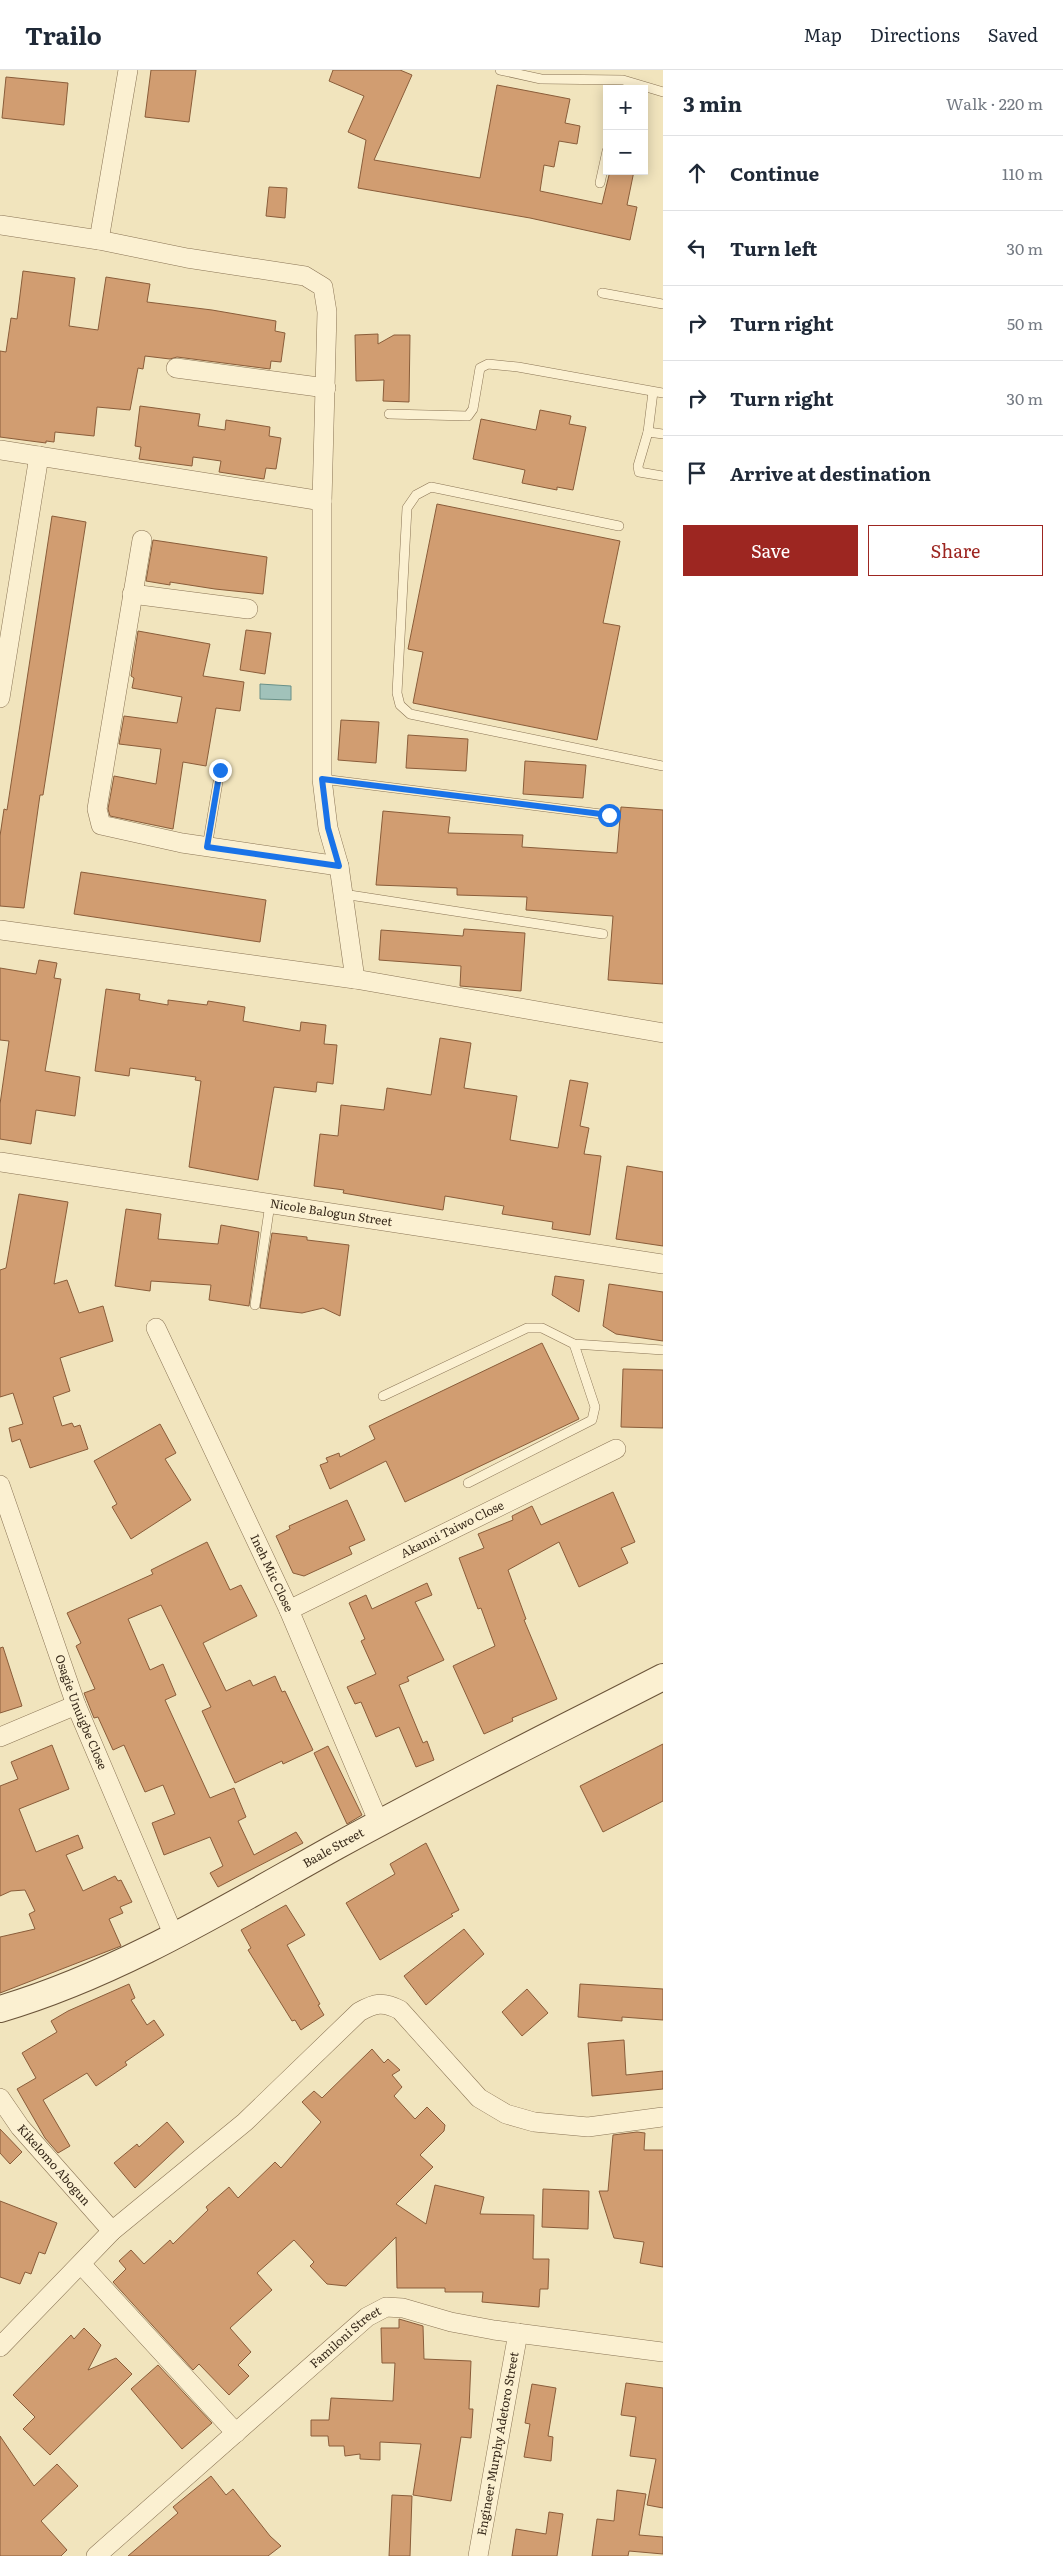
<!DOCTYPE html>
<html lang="en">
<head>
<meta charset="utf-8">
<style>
	:root { --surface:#fff; --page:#f6f6f7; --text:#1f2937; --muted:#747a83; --line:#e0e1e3; --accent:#9d2621 }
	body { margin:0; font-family:Literata,serif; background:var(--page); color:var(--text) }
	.controls { position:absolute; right:15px; top:15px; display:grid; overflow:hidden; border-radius:0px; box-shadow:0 2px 12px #0003 }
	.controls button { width:45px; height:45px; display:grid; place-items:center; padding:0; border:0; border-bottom:1px solid var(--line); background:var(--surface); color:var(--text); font:25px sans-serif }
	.stop { position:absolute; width:15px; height:15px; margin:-11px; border:4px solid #1a73e8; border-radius:50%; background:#fff }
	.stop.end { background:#1a73e8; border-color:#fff; box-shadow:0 1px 5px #0008 }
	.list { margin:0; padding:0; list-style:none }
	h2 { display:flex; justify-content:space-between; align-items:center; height:65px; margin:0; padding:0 20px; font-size:21px }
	h2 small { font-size:16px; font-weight:400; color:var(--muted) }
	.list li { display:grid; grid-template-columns:32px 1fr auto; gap:15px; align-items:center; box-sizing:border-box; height:75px; padding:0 20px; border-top:1px solid var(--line) }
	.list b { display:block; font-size:19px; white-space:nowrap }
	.list em { font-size:16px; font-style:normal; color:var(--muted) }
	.actions { display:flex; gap:10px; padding:15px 20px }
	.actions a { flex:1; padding:11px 0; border:1px solid var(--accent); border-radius:0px; text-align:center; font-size:18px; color:var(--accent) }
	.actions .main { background:var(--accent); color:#fff }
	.icon { flex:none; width:28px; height:28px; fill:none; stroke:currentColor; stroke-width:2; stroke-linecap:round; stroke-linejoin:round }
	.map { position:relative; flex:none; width:663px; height:2486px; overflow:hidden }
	header { display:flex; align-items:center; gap:30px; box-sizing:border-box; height:70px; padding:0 25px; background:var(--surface); border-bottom:1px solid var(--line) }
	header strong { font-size:24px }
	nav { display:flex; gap:28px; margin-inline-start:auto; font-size:18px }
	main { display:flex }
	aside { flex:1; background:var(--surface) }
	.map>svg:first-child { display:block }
	.water { fill:#a1c2ba; stroke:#689088 }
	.building { fill:#d19d71; stroke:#8a5d3a }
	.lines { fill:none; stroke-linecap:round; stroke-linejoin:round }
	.lane-casing { stroke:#8a7455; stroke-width:10 }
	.street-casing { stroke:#8a7455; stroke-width:20 }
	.secondary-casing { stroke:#6b5439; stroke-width:28 }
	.lane { stroke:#fbf0d1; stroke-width:9 }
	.street { stroke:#fbf0d1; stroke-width:19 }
	.secondary { stroke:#fbf0d1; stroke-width:26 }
	.route { stroke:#1a73e8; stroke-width:6 }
	.labels { text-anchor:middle; stroke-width:5; stroke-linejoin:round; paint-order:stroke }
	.street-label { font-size:12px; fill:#382a1b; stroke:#f8edce }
</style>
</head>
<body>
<header>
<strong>Trailo</strong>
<nav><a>Map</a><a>Directions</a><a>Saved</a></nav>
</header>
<main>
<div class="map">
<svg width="663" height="2486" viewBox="0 0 663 2486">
	<rect width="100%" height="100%" fill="#f1e4bd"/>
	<path class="water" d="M260 614 291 616V630L260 629Z"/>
	<g class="building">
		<path d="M151 0H196L189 52 145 47Z"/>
		<path d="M333 0H400L412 5 374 90 480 108 497 15 570 29 565 53 580 56 577 74 559 71 554 97 544 95 540 121 602 134 610 101H634L627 135 637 137 630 170 530 148 358 118 366 70 348 62 364 26 329 11Z"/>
		<path d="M6 7 68 13 64 55 2 48Z"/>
		<path d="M269 117 287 118 285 148 266 146Z"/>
		<path d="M23 201 75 208 69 256 98 260 106 207 150 214 147 232 212 240 276 251 275 261 285 263 281 292 271 291 270 299 177 287 170 289 145 286 143 299 138 298 130 340 97 337 94 366 55 362 54 372 46 371V373L0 367V281L6 282 11 248 17 249Z"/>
		<path d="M378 264V274L394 265H410L409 332 383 331 384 310 356 311 355 265Z"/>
		<path d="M140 336 200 344 198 356 225 360 226 350 270 357 269 366 281 368 276 399 266 398 264 409 219 402 221 391 193 387 192 396 139 389 141 377 135 376Z"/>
		<path d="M540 340 571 346 569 354 586 357 573 420 557 417V420L522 413 525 400 473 389 481 349 536 360Z"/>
		<path d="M437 434 620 471 603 553 620 556 597 670 413 633 423 582 408 579Z"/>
		<path d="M52 446 86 452 43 725H40L24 838 0 836V766L4 739 7 740Z"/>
		<path d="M153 470 267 487 263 524 215 519 170 512V515L146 511Z"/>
		<path d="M246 560 271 563 265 604 240 600Z"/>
		<path d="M138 561 210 574 203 606 244 612 240 641 216 638 206 696 183 692 173 759 110 746 108 739 114 706 156 714 161 679 119 674 124 646 177 653 182 627 132 618 134 608 131 606Z"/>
		<path d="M341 650 379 652 376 693 338 690Z"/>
		<path d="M408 665 468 669 466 701 406 698Z"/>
		<path d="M525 691 586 695 583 728 523 724Z"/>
		<path d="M621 737 663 740V914L608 910 613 846 526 840 527 827 457 825V818L376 815 383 741 450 747 448 763 523 765 522 777 617 783Z"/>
		<path d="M81 802 266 830 260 872 74 844Z"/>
		<path d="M464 859 525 863 521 921 460 916 461 896 379 890 381 860 463 866Z"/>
		<path d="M39 890 57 893 54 908 61 909 45 1001 80 1007 75 1046 36 1040 31 1074 0 1069V1034L9 971 0 970V898L36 904Z"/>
		<path d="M106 919 140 924 139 930 168 935V930L207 935 208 931 245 937 243 951 300 961 301 952 326 955 324 974 337 975 333 1014 317 1012 316 1022 274 1017 258 1110 189 1097 201 1011 195 1010 196 1007 130 998 129 1006 95 1001Z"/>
		<path d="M440 968 471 973 464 1018 517 1026 510 1070 558 1078 570 1010 588 1013 580 1056 589 1058 584 1084 601 1086 590 1165 552 1159 553 1152 502 1144 504 1136 445 1126 443 1140 343 1123 344 1120 314 1116 320 1064 338 1066 341 1035 384 1040 387 1018 431 1025Z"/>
		<path d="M627 1096 663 1102V1176L616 1169Z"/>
		<path d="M19 1124 68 1132 54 1214 67 1210 79 1243 103 1236 113 1271 60 1288 70 1321 53 1327 62 1356 72 1353 74 1357 80 1355 88 1379 30 1398 20 1369 12 1372 9 1358 23 1354 13 1323 0 1327V1200L6 1198Z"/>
		<path d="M126 1139 161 1144 158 1169 218 1174 221 1155 259 1162 249 1236 209 1230 211 1215 151 1211 150 1221 115 1216Z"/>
		<path d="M272 1163 307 1167V1170L349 1175 340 1246 323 1238 302 1243 260 1238Z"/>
		<path d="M555 1206 584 1210 579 1242 552 1225Z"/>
		<path d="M609 1214 663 1222V1271L616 1264 603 1256Z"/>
		<path d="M542 1273 579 1349 405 1432 386 1391 330 1419 320 1395 328 1392 326 1388 339 1383 340 1387 375 1369 369 1356Z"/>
		<path d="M623 1299 663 1300V1358L621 1357Z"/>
		<path d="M160 1354 176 1383 165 1389 191 1430 131 1469 112 1437 117 1434 94 1391Z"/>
		<path d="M613 1422 635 1472 621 1478 628 1493 579 1517 559 1472 508 1500 526 1549 524 1550 557 1629 512 1648 513 1651 484 1664 453 1596 495 1576 481 1538 478 1539 459 1488 484 1478 478 1464 513 1450 512 1446 532 1436 541 1455Z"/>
		<path d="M347 1430 365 1470 349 1477 352 1484 304 1506 293 1503 276 1466 290 1459 289 1456Z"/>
		<path d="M207 1472 230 1520 241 1515 257 1546 203 1573 226 1621 250 1610 253 1616 275 1606 282 1622 285 1621 313 1680 283 1694 282 1691 235 1713 202 1641 211 1637 161 1535 128 1549 150 1600 163 1594 176 1625 165 1630 210 1728 234 1718 246 1747 238 1751 254 1785 296 1762 303 1773 218 1817 210 1803 223 1796 210 1767 164 1785 152 1753 175 1744 163 1715 145 1722 124 1675 113 1680 98 1647 94 1648 84 1623 95 1619 76 1576 81 1573 67 1543 153 1504 151 1500Z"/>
		<path d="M427 1513 432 1525 415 1532 444 1590 407 1607 409 1611 399 1615 423 1673 427 1671 434 1690 416 1697 399 1657 376 1667 361 1632 355 1634 347 1617 376 1604 361 1571 365 1569 349 1533 366 1525 372 1539Z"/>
		<path d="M3 1577 22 1636 0 1643V1578Z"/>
		<path d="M663 1674V1731L603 1762 580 1716Z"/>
		<path d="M52 1675 69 1719 19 1739 36 1782 78 1765 83 1778 66 1785 83 1821 115 1806 118 1811 121 1810 132 1832 120 1837 123 1843 109 1849 121 1876 0 1923V1867L35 1859 29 1844 35 1841 25 1820 11 1821 0 1826V1716L18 1709 11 1692Z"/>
		<path d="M328 1676 362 1745 347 1754 314 1683Z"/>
		<path d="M426 1773 459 1840 451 1844 453 1846 380 1890 346 1833 395 1804 390 1794Z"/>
		<path d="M286 1835 305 1865 287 1875 320 1934 318 1935 324 1945 301 1960 295 1950 292 1951 248 1880 251 1878 241 1860Z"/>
		<path d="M464 1859 484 1884 426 1935 404 1906Z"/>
		<path d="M129 1914 135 1928 131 1930 147 1955 154 1950 164 1965 125 1992 127 1995 96 2016 87 2003 43 2030 70 2076 58 2083 45 2068 17 2019 36 2008 22 1983 57 1962 51 1951 68 1941Z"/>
		<path d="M580 1914 663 1919V1950L622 1947V1951L578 1947Z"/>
		<path d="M527 1919 548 1943 522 1966 502 1942Z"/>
		<path d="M624 1970 626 2005 663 2001V2019L592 2026 588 1973Z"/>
		<path d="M372 1979 384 1993 388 1989 400 2000 392 2005 402 2017 394 2026 415 2049 427 2037 445 2055 444 2061 420 2085 433 2097 396 2134 426 2154 435 2115 484 2127 480 2144 534 2145 533 2189H549L548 2219H540L539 2237 482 2232 483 2222H445V2218H397L396 2167 346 2216 327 2214 310 2196 314 2192 294 2170 257 2203 272 2220 230 2258 251 2282 238 2295 249 2306 229 2325 199 2294 193 2300 113 2212 126 2199 119 2191 131 2180 144 2194 170 2170 173 2174 208 2140 206 2137 229 2117 238 2128 275 2092 281 2098 321 2052 302 2032 314 2021 322 2028Z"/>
		<path d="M167 2052 184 2072 135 2118 114 2093 137 2074 139 2077Z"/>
		<path d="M0 2059 22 2082 10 2094 0 2083Z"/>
		<path d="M637 2062 645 2063 644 2080H663V2197L640 2193 644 2172 614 2168 599 2121H608L613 2065Z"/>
		<path d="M543 2119 589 2121 588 2159 542 2157Z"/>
		<path d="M0 2131 57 2153 45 2184 39 2182 31 2204 25 2202 20 2214 0 2207Z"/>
		<path d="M399 2249 423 2256 424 2289 471 2291 469 2339H473L471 2368 461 2367 451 2431 413 2425 421 2374 380 2372V2390L360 2389V2384L345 2386 344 2376H329L328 2366H311V2350H329L331 2328 393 2331 395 2293H382L381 2258H399Z"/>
		<path d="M84 2258 101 2275 88 2300 116 2288 132 2304 50 2385 23 2359 35 2347 13 2325 71 2265 74 2269Z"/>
		<path d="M158 2295 212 2353 182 2379 131 2319Z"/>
		<path d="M626 2313 663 2318V2438L647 2435 656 2389 630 2386 636 2347 621 2345Z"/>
		<path d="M532 2314 556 2318 548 2366 553 2367 551 2391 524 2387 530 2354 525 2353Z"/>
		<path d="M0 2366 34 2416 57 2394 78 2416 41 2451 67 2480 61 2486H0Z"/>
		<path d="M211 2406 226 2425 233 2419 270 2466 281 2476 268 2486H128L178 2443 173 2437Z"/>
		<path d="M617 2420 646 2424 639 2465 663 2467V2484L629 2481 628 2486H592L597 2449 614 2451Z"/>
		<path d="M392 2425 412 2426 410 2486H389Z"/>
		<path d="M549 2442 563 2444 557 2486H512L516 2459 546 2464Z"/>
	</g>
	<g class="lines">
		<g class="lane-casing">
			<g id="lane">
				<path d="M500 0 541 9 623 10 663 22"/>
				<path d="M600 113 607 81"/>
				<path d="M602 223 663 234"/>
				<path d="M653 322 648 362 638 396 639 402 663 406"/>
				<path d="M389 344 468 346 473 339 480 298 488 294 518 297 663 323"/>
				<path d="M648 362 663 364"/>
				<path d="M619 456 431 417 416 425 407 438 397 623 400 635 410 644 663 696"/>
				<path d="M322 709 609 745"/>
				<path d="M207 777 220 700"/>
				<path d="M343 824 603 864"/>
				<path d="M255 1235 270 1134"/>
				<path d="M383 1326 527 1258H542L574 1274 663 1280"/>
				<path d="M468 1413 592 1350 595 1337 574 1274"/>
			</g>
		</g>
		<g class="street-casing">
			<g id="street">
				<path d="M0 155 99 170 187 188 305 206 323 217 327 242 322 431V709L328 758 339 796 355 909"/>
				<path d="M99 170 128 0"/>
				<path d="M176 298 326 318"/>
				<path d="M0 380 322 431"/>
				<path d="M142 470 97 739 101 755 182 773 339 796"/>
				<path d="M132 524 248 539"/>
				<path d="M0 628 39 386"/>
				<path d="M0 860 355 909 663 963"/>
				<path id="s1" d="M0 1092 663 1194"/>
				<path id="s2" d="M156 1258 289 1540 379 1753"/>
				<path id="s3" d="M0 1415 76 1635 174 1866"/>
				<path id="s4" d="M289 1540 616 1379"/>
				<path d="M0 1667 76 1635"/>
				<path id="s5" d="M0 2028 20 2057 112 2161"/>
				<path d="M81 2194 236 2363"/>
				<path d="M0 2277 112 2161 245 2052 359 1942C375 1933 383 1931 400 1940L479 2028 506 2044 534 2052 588 2057 663 2047"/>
				<path id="s6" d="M96 2486 367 2247 386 2237 403 2238 451 2252 494 2260 663 2282"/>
				<path id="s7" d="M478 2486 518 2263"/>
			</g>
		</g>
		<g class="secondary-casing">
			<g id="secondary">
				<path id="s8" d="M0 1939C119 1904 229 1836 337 1776 444 1717 554 1663 663 1607"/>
			</g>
		</g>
		<use href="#lane" class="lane"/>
		<use href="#street" class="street"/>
		<use href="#secondary" class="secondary"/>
	</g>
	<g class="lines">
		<path class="route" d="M220 700 207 777 339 796 328 758 322 709 609 745"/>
	</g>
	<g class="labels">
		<g class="street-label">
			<text dy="4" stroke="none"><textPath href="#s1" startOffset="335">Nicole Balogun Street</textPath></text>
			<text dy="4" stroke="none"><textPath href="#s4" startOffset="182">Akanni Taiwo Close</textPath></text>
			<text dy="4" stroke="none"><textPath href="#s2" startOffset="271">Ineh Mic Close</textPath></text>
			<text dy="4" stroke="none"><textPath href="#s3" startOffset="241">Osagie Unuigbe Close</textPath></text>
			<text dy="4" stroke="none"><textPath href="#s8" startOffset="371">Baale Street</textPath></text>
			<text dy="4" stroke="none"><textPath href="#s5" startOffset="86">Kikelomo Abogun</textPath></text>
			<text dy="4" stroke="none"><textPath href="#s6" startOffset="332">Familoni Street</textPath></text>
			<text dy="4" stroke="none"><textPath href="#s7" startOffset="114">Engineer Murphy Adetoro Street</textPath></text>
		</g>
	</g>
</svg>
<div class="controls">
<button>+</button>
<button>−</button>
</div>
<div class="stop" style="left:609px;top:745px"></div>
<div class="stop end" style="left:220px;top:700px"></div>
</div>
<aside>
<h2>3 min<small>Walk · 220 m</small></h2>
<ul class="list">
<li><svg class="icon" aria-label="ahead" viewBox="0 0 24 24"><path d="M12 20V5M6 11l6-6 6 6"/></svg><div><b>Continue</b></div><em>110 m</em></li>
<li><svg class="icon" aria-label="left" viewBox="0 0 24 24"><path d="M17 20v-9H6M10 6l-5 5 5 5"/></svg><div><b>Turn left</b></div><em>30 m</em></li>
<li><svg class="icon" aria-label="right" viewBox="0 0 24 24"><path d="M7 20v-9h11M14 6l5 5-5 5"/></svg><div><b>Turn right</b></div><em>50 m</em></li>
<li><svg class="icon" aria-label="right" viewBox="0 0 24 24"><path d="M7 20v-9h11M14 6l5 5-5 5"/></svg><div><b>Turn right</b></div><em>30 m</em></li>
<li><svg class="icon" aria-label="arrive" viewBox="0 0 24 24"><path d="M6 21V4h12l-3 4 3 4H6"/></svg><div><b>Arrive at destination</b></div></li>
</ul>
<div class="actions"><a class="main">Save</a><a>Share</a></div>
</aside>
</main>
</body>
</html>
